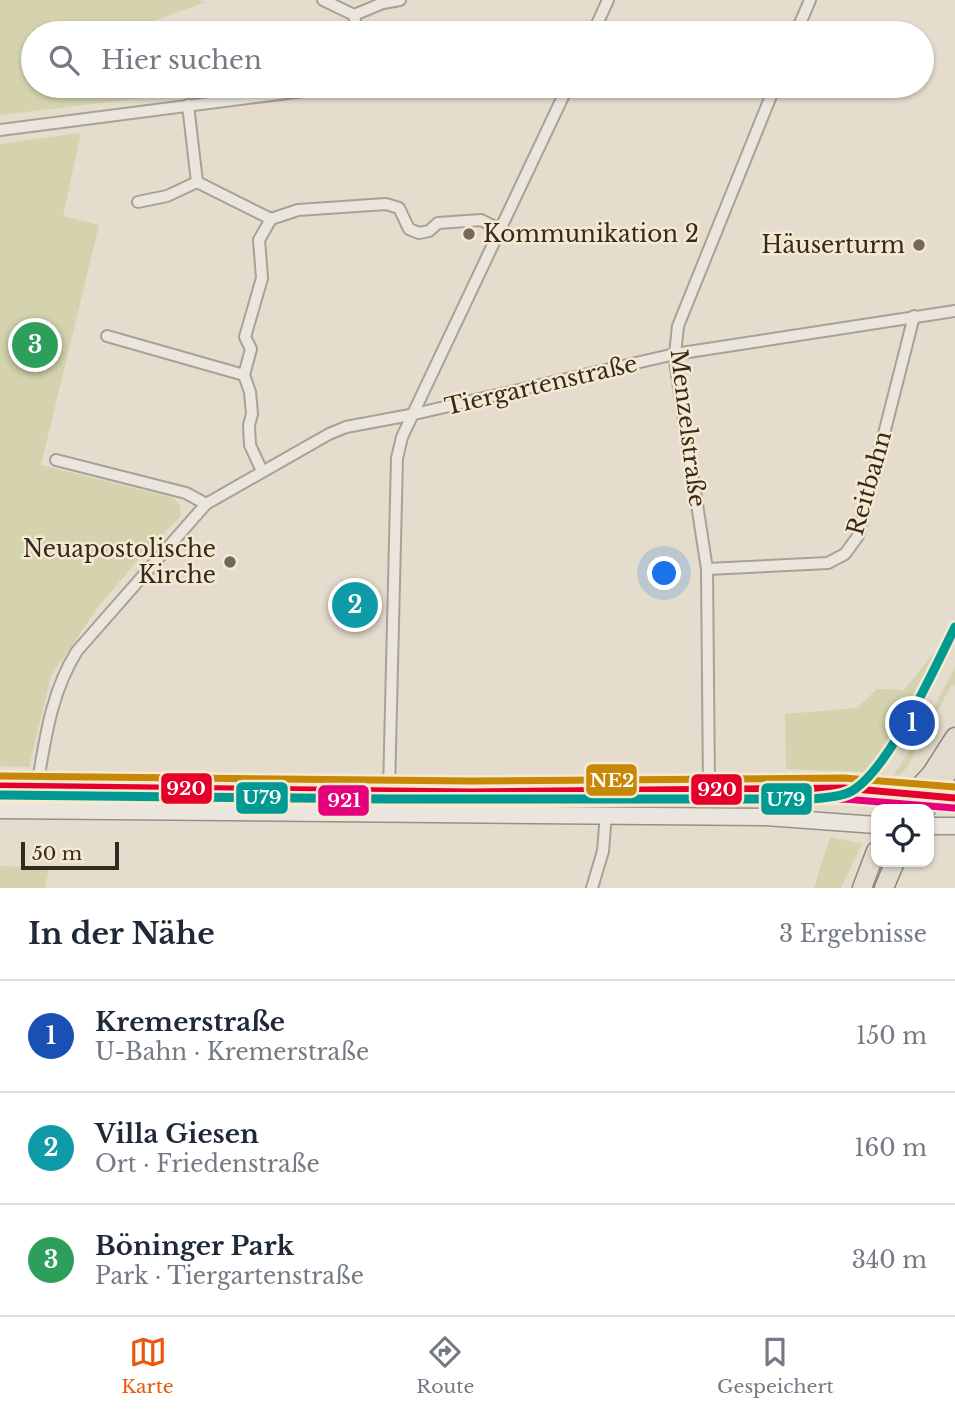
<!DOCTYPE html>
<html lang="de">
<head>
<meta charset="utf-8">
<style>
	:root { --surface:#fff; --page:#f2f2f3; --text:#1f2937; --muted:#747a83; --line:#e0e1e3; --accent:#ea580c }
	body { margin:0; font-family:"Libre Baskerville",serif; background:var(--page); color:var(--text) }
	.controls { position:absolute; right:21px; bottom:21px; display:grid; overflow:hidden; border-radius:14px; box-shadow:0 2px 5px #0004 }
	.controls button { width:63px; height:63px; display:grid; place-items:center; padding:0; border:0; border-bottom:2px solid var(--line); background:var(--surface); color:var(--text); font:35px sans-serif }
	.scale { position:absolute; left:21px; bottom:18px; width:98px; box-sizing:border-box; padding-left:7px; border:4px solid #37291d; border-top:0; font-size:19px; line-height:24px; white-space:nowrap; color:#37291d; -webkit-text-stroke:5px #f5ead1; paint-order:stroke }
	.you { position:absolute; left:665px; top:574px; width:24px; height:24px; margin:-18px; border:5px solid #fff; border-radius:50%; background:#1a73e8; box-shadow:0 0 0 10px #1a73e833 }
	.badge { display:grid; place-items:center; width:46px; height:46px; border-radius:50%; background:var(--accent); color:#fff; font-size:23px; font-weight:700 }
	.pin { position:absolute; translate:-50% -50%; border:4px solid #fff; box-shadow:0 2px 7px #0006 }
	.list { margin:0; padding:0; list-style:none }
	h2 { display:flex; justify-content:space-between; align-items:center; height:91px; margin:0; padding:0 28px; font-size:30px }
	h2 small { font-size:23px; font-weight:400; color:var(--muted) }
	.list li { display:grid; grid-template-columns:46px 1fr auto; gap:21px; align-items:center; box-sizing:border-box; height:112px; padding:0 28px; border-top:2px solid var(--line) }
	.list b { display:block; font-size:26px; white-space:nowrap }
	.list p { margin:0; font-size:23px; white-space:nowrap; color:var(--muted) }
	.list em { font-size:23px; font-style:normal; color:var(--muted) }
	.icon { flex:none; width:38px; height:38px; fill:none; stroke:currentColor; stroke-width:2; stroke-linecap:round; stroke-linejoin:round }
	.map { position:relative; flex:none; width:955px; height:888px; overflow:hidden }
	.search { position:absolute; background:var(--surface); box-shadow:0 2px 5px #0004; left:21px; right:21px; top:21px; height:77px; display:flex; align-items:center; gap:18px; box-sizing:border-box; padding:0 24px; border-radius:38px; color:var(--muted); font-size:26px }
	.sheet { height:427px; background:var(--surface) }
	nav { display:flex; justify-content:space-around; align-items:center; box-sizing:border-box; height:98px; border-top:2px solid var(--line); background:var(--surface); font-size:19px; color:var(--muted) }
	nav a { display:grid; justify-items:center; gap:4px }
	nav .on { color:var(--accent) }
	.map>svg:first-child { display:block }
	.green { fill:#d4d3ae }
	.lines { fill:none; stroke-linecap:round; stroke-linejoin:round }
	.street-casing { stroke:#a9a195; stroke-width:14 }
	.secondary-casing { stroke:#989085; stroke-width:19 }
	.primary-casing { stroke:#8e867c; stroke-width:21 }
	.street { stroke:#ebe6dd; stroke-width:10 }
	.secondary { stroke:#ebe6dd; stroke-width:16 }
	.primary { stroke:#e2dccf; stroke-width:18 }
	.bus-1-casing { stroke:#f5ead1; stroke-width:12 }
	.bus-2-casing { stroke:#f5ead1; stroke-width:12 }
	.bus-3-casing { stroke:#f5ead1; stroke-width:12 }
	.bus-1 { stroke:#e4002b; stroke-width:7 }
	.bus-2 { stroke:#e5007d; stroke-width:7 }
	.bus-3 { stroke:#c78707; stroke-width:7 }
	.metro-1-casing { stroke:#f5ead1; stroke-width:14 }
	.metro-1 { stroke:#009a93; stroke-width:9 }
	.poi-dot { fill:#74685a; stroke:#f5ead1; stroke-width:2.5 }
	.labels { text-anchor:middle; stroke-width:5; stroke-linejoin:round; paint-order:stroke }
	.poi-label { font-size:23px; fill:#37291d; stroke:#f5ead1; text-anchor:end }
	.street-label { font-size:23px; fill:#37291d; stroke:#f5ead1 }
	.line-badge { stroke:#f5ead1; stroke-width:2.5 }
	.badge-label { font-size:19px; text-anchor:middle; font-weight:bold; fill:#fff }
</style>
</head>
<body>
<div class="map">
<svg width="955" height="888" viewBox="0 0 955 888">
	<rect width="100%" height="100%" fill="#e4dccc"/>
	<g class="green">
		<path d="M0 0H200L205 2 133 29V33H33V86H141L143 98 0 115Z"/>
		<path d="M81 133 63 216 99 225 41 465 174 498 180 506 181 516 148 548 98 607 51 676 29 767 0 766V144Z"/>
		<path d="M946 638C922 685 898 731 865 772L786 769 785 714 857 708 877 689 904 690Z"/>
		<path d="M955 667V686L952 684 908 766 900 775H894L923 728Z"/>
		<path d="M830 837 862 844 841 888H814Z"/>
		<path d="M0 866 49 867 45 888H0Z"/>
	</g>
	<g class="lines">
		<g class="street-casing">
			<g id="street">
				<path d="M323 0 354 15 357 33"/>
				<path d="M354 15 383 3 400 0"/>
				<path d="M593 33 608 0"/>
				<path d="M768 33H796"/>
				<path d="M796 33 810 0"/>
				<path d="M188 105 197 182"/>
				<path d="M0 130 342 86"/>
				<path d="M197 182 271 219"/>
				<path d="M138 202 167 196 197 182"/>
				<path d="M271 219 298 210 386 204 399 208 409 229 419 233 429 231 438 223 481 220 499 229"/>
				<path d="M107 336 244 375"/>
				<path d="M56 460 186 493 206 504"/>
				<path d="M262 471 250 445 249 425 252 414 250 392 244 375 251 349 245 337 262 278 259 240 271 219"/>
				<path d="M707 569 828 563 845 554 858 536 914 316"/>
				<path d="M37 787C45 740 51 692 77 651L206 504 329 434 346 427 410 415 675 354 955 311"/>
				<path d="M709 788 707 569 676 368 675 354 678 326 775 86"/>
				<path d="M389 790 397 458 402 437 568 86"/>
				<path d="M592 888 603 851 606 814"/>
			</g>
		</g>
		<g class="secondary-casing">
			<g id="secondary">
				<path d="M0 786 471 792 844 788 955 798"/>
				<path d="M0 810 766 817 876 825"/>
				<path d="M929 826H955"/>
			</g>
		</g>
		<g class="primary-casing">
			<g id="primary">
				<path d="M899 809 932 773 955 737"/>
				<path d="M926 809 955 760"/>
				<path d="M862 888 876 851"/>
				<path d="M884 888 895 862"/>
			</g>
		</g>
		<use href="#street" class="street"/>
		<use href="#secondary" class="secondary"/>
		<use href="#primary" class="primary"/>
		<g class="bus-1-casing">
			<path id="bus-1" d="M0 786 471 792 844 788 955 798"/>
		</g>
		<g class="bus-2-casing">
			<path id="bus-2" d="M0 797 471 802 844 799 954 808"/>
		</g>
		<g class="bus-3-casing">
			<path id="bus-3" d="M0 776 471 781 844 778 955 787"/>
		</g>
		<use href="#bus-1" class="bus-1"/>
		<use href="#bus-2" class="bus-2"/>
		<use href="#bus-3" class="bus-3"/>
		<g class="metro-1-casing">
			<path id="metro-1" d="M0 795 388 799H813C827 797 844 797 855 789 892 763 934 669 955 627"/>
		</g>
		<use href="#metro-1" class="metro-1"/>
	</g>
	<g class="poi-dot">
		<circle cx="469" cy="234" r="7"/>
		<circle cx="919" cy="245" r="7"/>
		<circle cx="230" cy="562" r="7"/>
	</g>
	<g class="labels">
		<g class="poi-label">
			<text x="483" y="242" text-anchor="start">Kommunikation 2</text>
			<text x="905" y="253">Häuserturm</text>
			<text x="216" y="557">Neuapostolische<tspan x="216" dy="26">Kirche</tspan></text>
		</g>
		<g class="street-label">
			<text transform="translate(541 385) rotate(-13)" y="8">Tiergartenstraße</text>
			<text transform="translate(688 428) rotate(83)" y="8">Menzelstraße</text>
			<text transform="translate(869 483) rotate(-74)" y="8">Reitbahn</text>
		</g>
	</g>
	<g class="line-badge">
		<rect x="585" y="763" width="53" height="34" rx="7" fill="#c78707"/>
		<rect x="160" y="772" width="53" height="33" rx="7" fill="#e4002b"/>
		<rect x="690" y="773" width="53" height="33" rx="7" fill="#e4002b"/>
		<rect x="235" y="781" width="54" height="34" rx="7" fill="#009a93"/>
		<rect x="760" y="782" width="53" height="34" rx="7" fill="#009a93"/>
		<rect x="317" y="784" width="53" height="33" rx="7" fill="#e5007d"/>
	</g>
	<g class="badge-label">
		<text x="612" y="787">NE2</text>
		<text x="186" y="795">920</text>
		<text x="717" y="796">920</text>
		<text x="262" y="804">U79</text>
		<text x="786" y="806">U79</text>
		<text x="344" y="807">921</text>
	</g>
</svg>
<div class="controls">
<button><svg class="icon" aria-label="locate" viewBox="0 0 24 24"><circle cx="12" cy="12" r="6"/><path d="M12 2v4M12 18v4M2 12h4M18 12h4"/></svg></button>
</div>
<div class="scale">50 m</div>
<div class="you"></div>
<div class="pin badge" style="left:912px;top:723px;background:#1a4fb4">1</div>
<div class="pin badge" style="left:355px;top:605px;background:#0f9aa8">2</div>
<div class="pin badge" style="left:35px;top:345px;background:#2e9e5b">3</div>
<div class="search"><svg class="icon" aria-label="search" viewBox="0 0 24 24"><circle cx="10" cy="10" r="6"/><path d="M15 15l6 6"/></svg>Hier suchen</div>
</div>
<section class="sheet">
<h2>In der Nähe<small>3 Ergebnisse</small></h2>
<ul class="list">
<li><span class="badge" style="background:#1a4fb4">1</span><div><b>Kremerstraße</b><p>U-Bahn · Kremerstraße</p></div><em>150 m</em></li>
<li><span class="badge" style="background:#0f9aa8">2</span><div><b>Villa Giesen</b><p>Ort · Friedenstraße</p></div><em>160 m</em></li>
<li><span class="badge" style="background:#2e9e5b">3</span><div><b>Böninger Park</b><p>Park · Tiergartenstraße</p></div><em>340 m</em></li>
</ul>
</section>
<nav>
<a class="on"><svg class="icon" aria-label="map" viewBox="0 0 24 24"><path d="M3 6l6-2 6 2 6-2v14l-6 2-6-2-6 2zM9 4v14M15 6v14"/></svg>Karte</a>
<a><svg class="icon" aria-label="directions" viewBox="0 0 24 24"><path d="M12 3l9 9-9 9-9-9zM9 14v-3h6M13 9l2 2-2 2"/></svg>Route</a>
<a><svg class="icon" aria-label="saved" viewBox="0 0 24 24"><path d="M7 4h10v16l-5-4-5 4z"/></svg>Gespeichert</a>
</nav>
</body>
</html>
